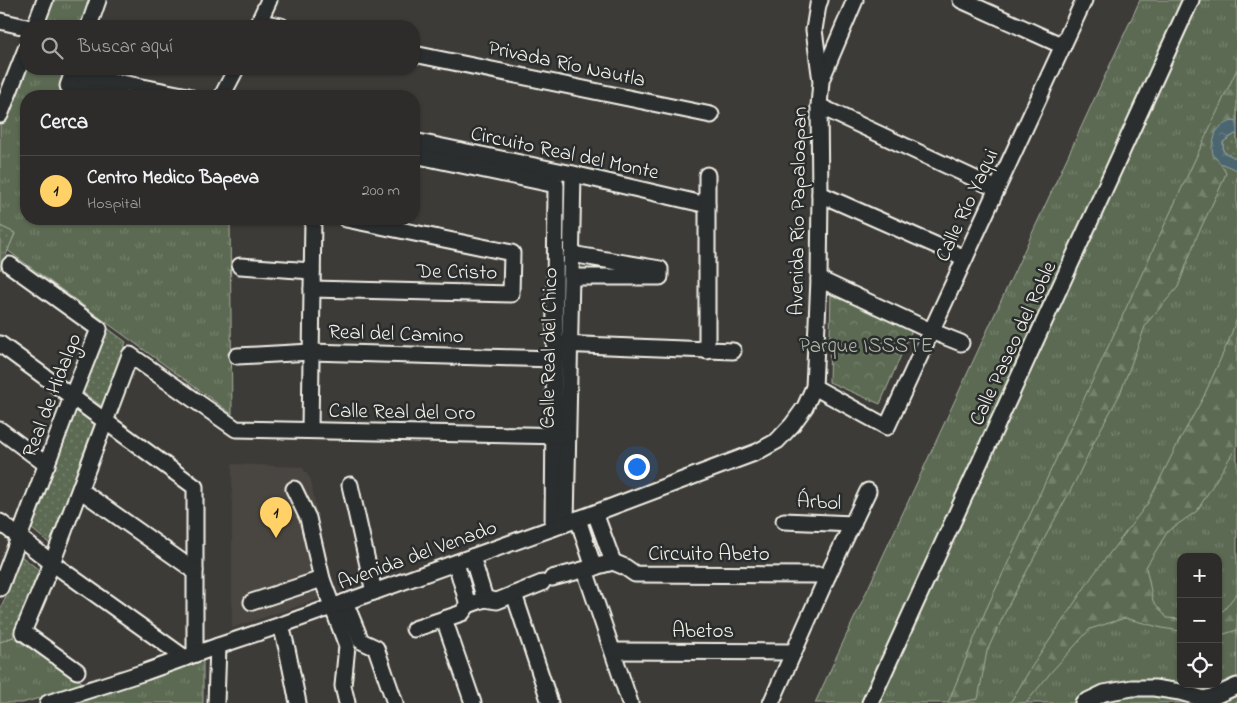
<!DOCTYPE html>
<html lang="es">
<head>
<meta charset="utf-8">
<style>
	:root { --surface:#2e2c2a; --page:#3a3836; --text:#f1f3f6; --muted:#a7a7a8; --line:#494847; --accent:#ffd166 }
	body { margin:0; font-family:"Indie Flower",sans-serif; background:var(--page); color:var(--text) }
	.controls { position:absolute; right:15px; bottom:15px; display:grid; overflow:hidden; border-radius:10px; box-shadow:0 1px 4px #0004 }
	.controls button { width:45px; height:45px; display:grid; place-items:center; padding:0; border:0; border-bottom:1px solid var(--line); background:var(--surface); color:var(--text); font:25px sans-serif }
	.you { position:absolute; left:636px; top:466px; width:18px; height:18px; margin:-12px; border:4px solid #fff; border-radius:50%; background:#1a73e8; box-shadow:0 0 0 8px #1a73e833 }
	.badge { display:grid; place-items:center; width:32px; height:32px; border-radius:50%; background:var(--accent); color:#111; font-size:16px; font-weight:700 }
	.pin { position:absolute; translate:-50% -41px; filter:drop-shadow(0 1px 2px #0008) }
	.pin::after { content:''; position:absolute; top:26px; width:18px; height:15px; background:inherit; clip-path:polygon(0 0,100% 0,50% 100%) }
	.list { margin:0; padding:0; list-style:none }
	h2 { display:flex; justify-content:space-between; align-items:center; height:65px; margin:0; padding:0 20px; font-size:21px }
	h2 small { font-size:16px; font-weight:400; color:var(--muted) }
	.list li { display:grid; grid-template-columns:32px 1fr auto; gap:15px; align-items:center; box-sizing:border-box; height:70px; padding:0 20px; border-top:1px solid var(--line) }
	.list b { display:block; font-size:19px; white-space:nowrap }
	.list p { margin:0; font-size:16px; white-space:nowrap; color:var(--muted) }
	.list em { font-size:16px; font-style:normal; color:var(--muted) }
	.icon { flex:none; width:28px; height:28px; fill:none; stroke:currentColor; stroke-width:2; stroke-linecap:round; stroke-linejoin:round }
	.map { position:relative; flex:none; width:1237px; height:703px; overflow:hidden }
	.search { position:absolute; background:var(--surface); box-shadow:0 1px 4px #0004; left:20px; top:20px; width:400px; height:55px; display:flex; align-items:center; gap:12px; box-sizing:border-box; padding:0 18px; border-radius:20px; color:var(--muted); font-size:19px }
	.panel { position:absolute; background:var(--surface); box-shadow:0 1px 4px #0004; left:20px; top:90px; width:400px; height:135px; border-radius:20px }
	.map>svg:first-child { display:block }
	.built { fill:#4a453f }
	.grass { fill:url(#grass-tufts); stroke:#a8ae9e; fill-rule:evenodd }
	.forest { fill:url(#forest-firs); stroke:#a8ae9e }
	.park { fill:url(#park-crowns); stroke:#a8ae9e }
	.garden { fill:url(#garden-dots); stroke:#a8ae9e }
	.water { fill:url(#water-ripples); stroke:#8f9ea0 }
	.lines { fill:none; stroke-linecap:round; stroke-linejoin:round }
	.minor-casing { stroke:#f4f1e8; stroke-width:19 }
	.minor { stroke:#2a2d2e; stroke-width:15 }
	.labels { text-anchor:middle; stroke-width:5; stroke-linejoin:round; paint-order:stroke }
	.street-label { font-size:21px; fill:#f4f1e8; stroke:#2a2d2e }
	.park-label { font-size:21px; fill:#b0b5a5; stroke:#2a2d2e }
</style>
</head>
<body>
<div class="map">
<svg width="1237" height="703" viewBox="0 0 1237 703">
	<defs>
		<pattern id="grass-tufts" width="24" height="20" patternUnits="userSpaceOnUse" patternTransform="scale(1.25)"><rect width="24" height="20" fill="#5c6b53"/><path d="M3 7l-1-3M5 7V3M7 7l1-3M15 17l-1-3M17 17v-4M19 17l1-3" fill="none" stroke="#74816c"/></pattern>
		<pattern id="forest-firs" width="22" height="20" patternUnits="userSpaceOnUse" patternTransform="scale(1.25)"><rect width="22" height="20" fill="#5c6b53"/><path d="M5 1l3.5 6h-7zM16 11l3.5 6h-7z" fill="#74816c"/></pattern>
		<pattern id="park-crowns" width="20" height="18" patternUnits="userSpaceOnUse" patternTransform="scale(1.25)"><rect width="20" height="18" fill="#5c6b53"/><path d="M2 6a3 3 0 1 1 6 0M12 15a3 3 0 1 1 6 0" fill="none" stroke="#74816c"/></pattern>
		<pattern id="garden-dots" width="8" height="8" patternUnits="userSpaceOnUse" patternTransform="scale(1.25)"><rect width="8" height="8" fill="#5c6b53"/><path d="M2 2h.1M6 6h.1" fill="none" stroke="#74816c" stroke-width="1.8" stroke-linecap="round"/></pattern>
		<pattern id="water-ripples" width="26" height="14" patternUnits="userSpaceOnUse" patternTransform="scale(1.25)"><rect width="26" height="14" fill="#4c6670"/><path d="M2 4q2-2 4 0t4 0M15 11q2-2 4 0t4 0" fill="none" stroke="#667c84"/></pattern>
	</defs>
	<rect width="100%" height="100%" fill="#3d3b38"/>
	<filter id="ink" filterUnits="userSpaceOnUse"><feTurbulence type="fractalNoise" baseFrequency=".02" numOctaves="2"/><feDisplacementMap in="SourceGraphic" scale="10" xChannelSelector="R" yChannelSelector="G"/><feConvolveMatrix kernelMatrix="1 2 1 2 8 2 1 2 1" color-interpolation-filters="sRGB"/></filter>
	<g filter="url(#ink)">
		<path class="built" d="M232 464 302 467 311 480 331 595 232 628Z"/>
		<g class="grass">
			<path d="M45 0H95L85 26H35Z"/>
			<path d="M1140 0H1237V703H815ZM1181 557H1218V684H1181Z"/>
			<path d="M26 69H70L60 96H26V219H230L232 414 7 250 15 234 0 226V117Z"/>
			<path d="M13 637 82 682 79 687 22 703H0V642Z"/>
			<path d="M203 661V703H65Z"/>
		</g>
		<g class="forest">
			<path d="M1237 69V122L1232 121 1213 155 1220 163 1226 173 1220 188 1197 236 1178 287 1146 324 1120 394 1097 436 1076 480 1009 604 987 651 978 699 955 703H948L985 612Z"/>
			<path d="M1237 318V446L1197 511 1168 531 1146 567 1153 601 1167 618 1181 619V631L1162 628 1125 618 1090 629 1052 671 1026 703H1010L1031 668 1093 575 1148 503 1178 443 1203 398 1229 340Z"/>
			<path d="M1237 593V630L1218 636V613L1224 610Z"/>
		</g>
		<path class="park" d="M831 290 914 325 880 404 829 382Z"/>
		<g class="garden">
			<path d="M1235 134H1237V158L1233 157 1223 152V142Z"/>
			<path d="M0 226 15 233 0 270Z"/>
			<path d="M106 327 126 342 102 406 81 391Z"/>
			<path d="M76 409 95 422 50 544 32 529Z"/>
			<path d="M21 556 39 570 13 637 0 642V611Z"/>
		</g>
		<path class="water" d="M1232 121 1237 122V134H1235L1223 142V151L1233 157 1237 158V170L1220 163 1213 155 1212 147 1216 132 1222 125Z"/>
		<g class="lines">
			<g class="minor-casing">
				<g id="minor">
					<path d="M961 0 1063 46"/>
					<path d="M0 21 26 27"/>
					<path d="M259 22 281 26"/>
					<path d="M35 26 45 0"/>
					<path d="M89 26 98 0"/>
					<path d="M257 26 269 0"/>
					<path d="M414 54 711 115"/>
					<path d="M74 69 68 86 121 96"/>
					<path d="M72 73 188 96"/>
					<path d="M821 80 855 0"/>
					<path d="M222 96 236 69"/>
					<path d="M819 106 997 189"/>
					<path d="M0 115 26 49"/>
					<path d="M414 141 573 174 707 205"/>
					<path d="M414 155 556 185 553 528"/>
					<path d="M707 175V351"/>
					<path d="M820 194 965 258"/>
					<path d="M240 266 312 271"/>
					<path d="M571 277H660V269L571 254"/>
					<path d="M819 279 931 331 961 343"/>
					<path d="M312 289 511 294 512 253 346 219"/>
					<path d="M0 344 195 487V654"/>
					<path d="M559 344 733 351"/>
					<path d="M237 356 311 352 554 359"/>
					<path d="M814 387 887 427 1084 0"/>
					<path d="M0 430 47 465"/>
					<path d="M310 430 313 219"/>
					<path d="M350 485 374 592"/>
					<path d="M294 489 308 518 322 579 347 646 343 686 347 703"/>
					<path d="M80 490 195 571"/>
					<path d="M595 513 613 562"/>
					<path d="M578 519 594 568"/>
					<path d="M784 521 853 524"/>
					<path d="M0 522 52 563 185 658"/>
					<path d="M566 523 573 174"/>
					<path d="M472 557 485 599"/>
					<path d="M456 563 468 605"/>
					<path d="M585 570 630 703"/>
					<path d="M552 578 613 562 625 567 635 574 828 575"/>
					<path d="M0 588 72 397 99 329 10 265"/>
					<path d="M514 594 550 703"/>
					<path d="M252 602 322 579"/>
					<path d="M345 602 361 641 376 648 395 703"/>
					<path d="M444 619 473 703"/>
					<path d="M281 625 287 649 298 703"/>
					<path d="M414 629 462 613 468 605 485 599 497 601 542 583"/>
					<path d="M613 651 794 652"/>
					<path d="M77 671 23 632 52 563 130 355 236 429 567 436"/>
					<path d="M48 703 145 672 218 646 281 625 595 513 757 452 777 441 792 425 805 407 814 387 819 279 820 194 819 106 821 81 814 30 818 5 820 0"/>
					<path d="M216 703 218 646"/>
					<path d="M771 703 828 575 868 491"/>
					<path d="M870 703 1191 0"/>
					<path d="M1083 703 1104 693 1132 688H1154L1180 692 1204 699 1215 696 1237 686"/>
				</g>
			</g>
			<use href="#minor" class="minor"/>
		</g>
	</g>
	<g class="labels">
		<g class="street-label">
			<text transform="translate(567 63) rotate(12)" y="7">Privada Río Nautla</text>
			<text transform="translate(565 152) rotate(12)" y="7">Circuito Real del Monte</text>
			<text transform="translate(966 205) rotate(-65)" y="7">Calle Río Yaqui</text>
			<text transform="translate(797 211) rotate(-89)" y="7">Avenida Río Papaloapan</text>
			<text transform="translate(457 271) rotate(1)" y="7">De Cristo</text>
			<text transform="translate(396 333) rotate(2)" y="7">Real del Camino</text>
			<text transform="translate(1012 343) rotate(-65)" y="7">Calle Paseo del Roble</text>
			<text transform="translate(548 348) rotate(-89)" y="7">Calle Real del Chico</text>
			<text transform="translate(51 395) rotate(-69)" y="7">Real de Hidalgo</text>
			<text transform="translate(402 411) rotate(1)" y="7">Calle Real del Oro</text>
			<text transform="translate(819 501) rotate(3)" y="7">Árbol</text>
			<text x="709" y="560">Circuito Abeto</text>
			<text transform="translate(417 554) rotate(-20)" y="7">Avenida del Venado</text>
			<text x="703" y="637">Abetos</text>
		</g>
		<g class="park-label">
			<text x="866" y="352">Parque ISSSTE</text>
		</g>
	</g>
</svg>
<div class="controls">
<button>+</button>
<button>−</button>
<button><svg class="icon" aria-label="locate" viewBox="0 0 24 24"><circle cx="12" cy="12" r="6"/><path d="M12 2v4M12 18v4M2 12h4M18 12h4"/></svg></button>
</div>
<div class="you"></div>
<div class="pin badge" style="left:276px;top:538px">1</div>
<div class="search"><svg class="icon" aria-label="search" viewBox="0 0 24 24"><circle cx="10" cy="10" r="6"/><path d="M15 15l6 6"/></svg>Buscar aquí</div>
<section class="panel">
<h2>Cerca<small></small></h2>
<ul class="list">
<li><span class="badge">1</span><div><b>Centro Medico Bapeva</b><p>Hospital</p></div><em>200 m</em></li>
</ul>
</section>
</div>
</body>
</html>
